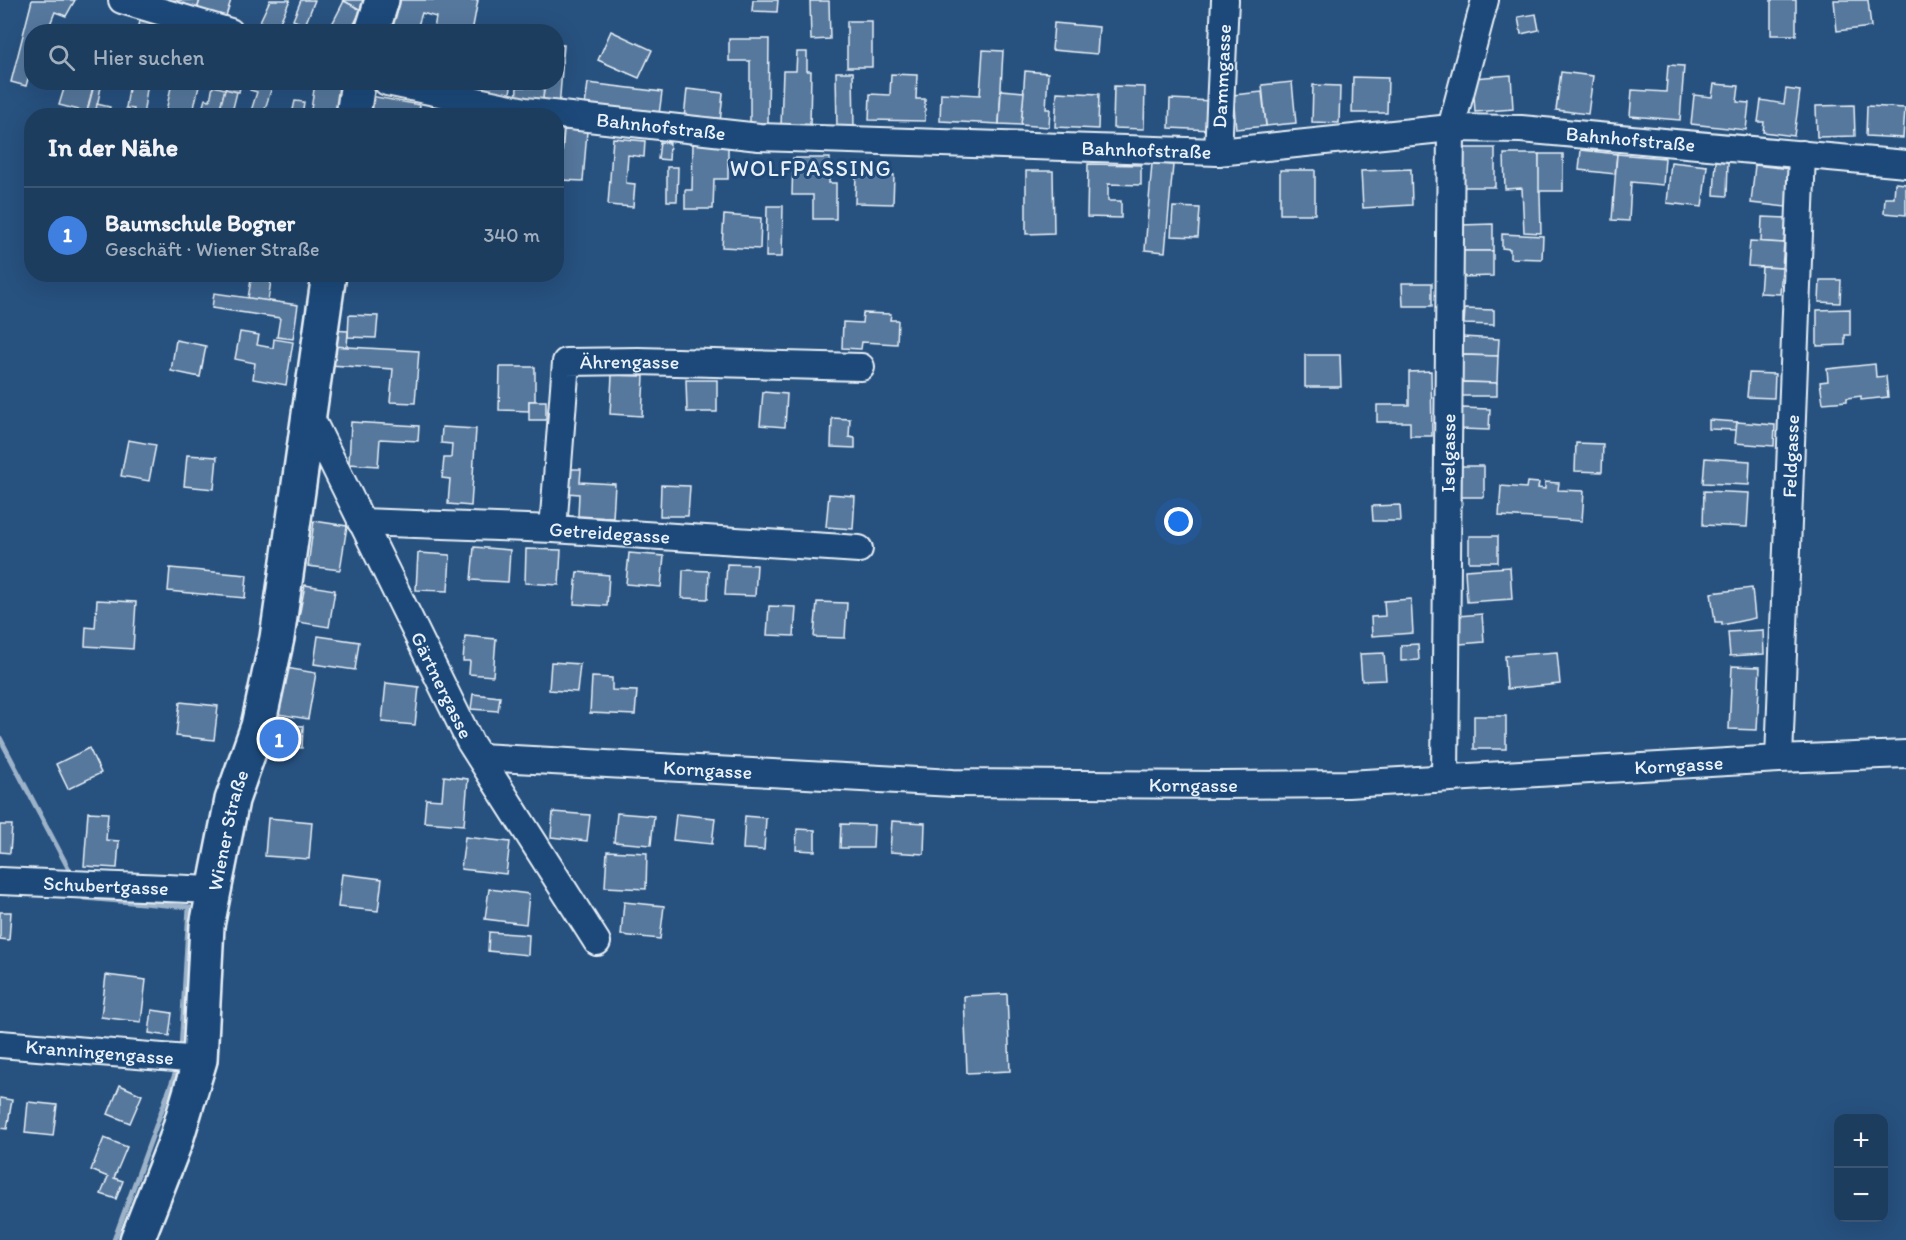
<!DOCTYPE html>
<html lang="de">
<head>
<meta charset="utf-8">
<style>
	:root { --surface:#1d3d5f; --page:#254465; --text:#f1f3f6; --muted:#a0aebd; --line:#3b5674; --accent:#ff9aa2 }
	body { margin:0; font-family:Itim,sans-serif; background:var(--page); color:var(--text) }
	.controls { position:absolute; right:18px; bottom:18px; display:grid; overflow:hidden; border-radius:12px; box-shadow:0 6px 24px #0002 }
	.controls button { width:54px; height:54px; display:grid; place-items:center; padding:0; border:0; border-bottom:2px solid var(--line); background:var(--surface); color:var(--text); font:30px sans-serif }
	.you { position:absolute; left:1179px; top:522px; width:21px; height:21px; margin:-15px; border:4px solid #fff; border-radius:50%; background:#1a73e8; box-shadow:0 0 0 9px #1a73e833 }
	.badge { display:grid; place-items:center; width:39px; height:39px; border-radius:50%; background:var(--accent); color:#fff; font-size:20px; font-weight:700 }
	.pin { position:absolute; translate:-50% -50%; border:3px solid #fff; box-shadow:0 2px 6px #0006 }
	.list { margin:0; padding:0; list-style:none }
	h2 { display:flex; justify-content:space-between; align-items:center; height:78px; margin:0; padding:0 24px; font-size:26px }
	h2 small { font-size:20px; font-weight:400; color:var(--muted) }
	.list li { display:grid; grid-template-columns:39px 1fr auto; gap:18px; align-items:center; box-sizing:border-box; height:96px; padding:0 24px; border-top:2px solid var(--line) }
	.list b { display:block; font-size:22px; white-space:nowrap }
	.list p { margin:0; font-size:20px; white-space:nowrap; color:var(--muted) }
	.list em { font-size:20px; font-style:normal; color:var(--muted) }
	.icon { flex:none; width:33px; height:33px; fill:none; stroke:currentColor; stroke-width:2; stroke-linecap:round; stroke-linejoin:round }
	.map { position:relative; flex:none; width:1906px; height:1240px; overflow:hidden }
	.search { position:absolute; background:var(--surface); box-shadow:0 6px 24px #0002; left:24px; top:24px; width:540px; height:66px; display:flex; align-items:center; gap:15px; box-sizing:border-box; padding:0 21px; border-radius:24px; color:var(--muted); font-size:22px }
	.panel { position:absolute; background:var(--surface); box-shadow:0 6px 24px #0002; left:24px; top:108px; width:540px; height:174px; border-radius:24px }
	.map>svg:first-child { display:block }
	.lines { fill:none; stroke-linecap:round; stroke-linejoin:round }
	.stream { stroke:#9db3c9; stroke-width:5 }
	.building { fill:#57789d; stroke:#e8f1f8; stroke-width:1.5 }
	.minor-casing { stroke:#e8f1f8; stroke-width:30 }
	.major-casing { stroke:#e8f1f8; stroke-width:38 }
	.minor { stroke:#1f4a7a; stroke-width:26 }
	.major { stroke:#1f4a7a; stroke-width:33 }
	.labels { text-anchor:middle; stroke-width:6; stroke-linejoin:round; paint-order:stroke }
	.street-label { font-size:20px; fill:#e8f1f8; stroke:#1f4a7a }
	.quarter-label { font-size:22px; letter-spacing:1.5px; fill:#e8f1f8; stroke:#1f4a7a }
</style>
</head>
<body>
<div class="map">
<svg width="1906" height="1240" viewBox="0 0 1906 1240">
	<rect width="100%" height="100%" fill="#27517f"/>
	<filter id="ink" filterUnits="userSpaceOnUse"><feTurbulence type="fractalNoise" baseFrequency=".0167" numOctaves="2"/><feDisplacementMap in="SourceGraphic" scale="12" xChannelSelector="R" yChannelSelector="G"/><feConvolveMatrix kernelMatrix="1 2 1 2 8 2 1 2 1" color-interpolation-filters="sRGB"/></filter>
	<g filter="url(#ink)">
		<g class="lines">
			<g class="stream">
				<path d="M0 738 73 877"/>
				<path d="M82 893 84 898 189 907 181 1051"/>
				<path d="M114 1240 178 1066"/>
			</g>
		</g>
		<g class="building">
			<path d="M32 0H75L66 16 55 12 47 32H32V64L26 86 11 82Z"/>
			<path d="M166 0H200L197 10Z"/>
			<path d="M200 0H231L225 19 197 10Z"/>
			<path d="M270 0H290L279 24 296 32H255Z"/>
			<path d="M301 0H315L305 25 293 20Z"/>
			<path d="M342 0H366L361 10Z"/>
			<path d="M400 0H478L472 32 434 29 436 17 422 13 416 32H391Z"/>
			<path d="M753 0H778L777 12 752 11Z"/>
			<rect x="1771" y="0" width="25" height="35"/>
			<path d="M1834 0H1868L1871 27 1837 31Z"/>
			<path d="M344 1 361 10 350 32H328Z"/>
			<path d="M810 1H829L830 39 811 40Z"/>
			<path d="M1536 14 1539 30 1521 34 1518 17Z"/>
			<path d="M140 20 158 23 156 32H138Z"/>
			<rect x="847" y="21" width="25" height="46"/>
			<path d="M1054 23 1099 27 1097 54 1052 50Z"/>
			<path d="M611 31 652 50 639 78 598 60Z"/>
			<path d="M729 39H769L768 123H750V61H729Z"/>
			<path d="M556 45H564L559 108 542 107 545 82H556Z"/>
			<path d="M983 50 1003 51 999 124 940 121 941 93 980 95Z"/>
			<path d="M797 52H807V71H811L810 127 781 126 783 71H796Z"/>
			<path d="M1668 65 1684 66 1680 120 1630 116 1632 90 1666 92Z"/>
			<path d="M1025 71 1048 73 1046 109H1050L1049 127 1021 125Z"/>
			<path d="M836 72H853L854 128H837Z"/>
			<path d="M1561 72 1593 76 1588 114 1556 110Z"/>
			<path d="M891 74 917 75 916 99H925V121L869 120 870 94 890 95Z"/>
			<path d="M1511 75 1513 109 1475 112 1473 78Z"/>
			<path d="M1353 77 1388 78 1387 113H1352Z"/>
			<path d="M66 82H94L87 112 59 105Z"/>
			<path d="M130 82H148L143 116H133L134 109 126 108Z"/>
			<path d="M172 82H200L192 116H165Z"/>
			<path d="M227 82H241L239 92 225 89Z"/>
			<path d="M278 82 277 88 272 87 263 115 251 111 257 92 250 90 252 82Z"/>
			<path d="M482 82H512L509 98 480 93Z"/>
			<path d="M1292 82 1296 123 1266 126 1262 85Z"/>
			<path d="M315 83 347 88 343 116H310Z"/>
			<path d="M588 83 662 92 658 122 584 113Z"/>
			<path d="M1714 84 1739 86 1737 102 1749 103 1746 130 1691 124 1694 95 1712 97Z"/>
			<path d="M94 85 101 87 95 116H80L81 111 87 112Z"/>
			<path d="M1313 85 1340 86 1339 123 1312 122Z"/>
			<path d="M213 86 225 89 218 116H200L205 99 210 100Z"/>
			<path d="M1114 86 1145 87 1144 129 1113 128Z"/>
			<path d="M517 87 544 88 542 107 516 105Z"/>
			<path d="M225 89 237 92 231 116H218Z"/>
			<path d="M687 89 723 93 720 123 684 118Z"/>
			<path d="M1786 89 1800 91 1794 136 1763 132 1764 122H1758L1761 100 1784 104Z"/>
			<path d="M1001 90 1024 92 1021 125 999 124Z"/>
			<path d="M1057 92 1099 94 1098 129 1055 127Z"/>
			<path d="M1262 92 1266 126 1236 129 1233 95Z"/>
			<path d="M365 95 420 105 418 116H361Z"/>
			<path d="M1170 99 1213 101 1212 130 1169 128Z"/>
			<path d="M295 101 304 102 302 116 292 114Z"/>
			<path d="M97 104 110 107 108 116H95Z"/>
			<path d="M1854 105 1855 136 1817 137 1816 106Z"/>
			<path d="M1867 106 1905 108 1903 138 1866 136Z"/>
			<path d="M556 129 564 130 559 196 556 195Z"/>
			<path d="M564 130 587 131 583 181 560 180Z"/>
			<path d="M613 138 645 141 644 157 628 155 626 183 635 184 633 207 608 205Z"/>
			<path d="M660 142 670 143 669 160 658 159Z"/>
			<path d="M693 144H728V179H714L713 209H685V190H692Z"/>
			<rect x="1462" y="148" width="33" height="39"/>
			<path d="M1581 150 1617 154 1615 174 1579 170Z"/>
			<path d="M1504 154H1539L1541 233 1524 232 1522 188 1505 189Z"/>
			<rect x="1539" y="154" width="24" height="37"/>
			<path d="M1617 154 1665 158 1663 185 1631 182 1629 221 1612 220Z"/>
			<path d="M793 158H830L829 183H836V219H813V195H792Z"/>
			<path d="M1716 161 1728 162 1727 196 1714 195Z"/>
			<path d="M1671 162 1707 166 1702 207 1667 203Z"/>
			<path d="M1152 163 1173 165 1165 252 1145 250Z"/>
			<path d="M1088 164 1141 165V185L1108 184V201H1121V218L1087 217Z"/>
			<path d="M1755 165 1790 169 1786 207 1751 203Z"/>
			<path d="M667 167H678L677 201H667Z"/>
			<path d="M1411 169 1412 205 1363 208 1361 171Z"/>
			<rect x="1280" y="170" width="35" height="44"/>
			<path d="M1026 171H1053L1054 233 1026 234Z"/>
			<path d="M856 174 894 175 893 204 855 203Z"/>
			<path d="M1895 183 1906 184V215L1884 213 1885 198H1894Z"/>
			<path d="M767 206H783L782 257H766Z"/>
			<path d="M1173 207 1200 208 1198 237 1171 236Z"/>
			<path d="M724 215 761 218 760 249 722 247Z"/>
			<path d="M1762 217 1786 218 1784 243 1761 242Z"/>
			<path d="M1493 224V251H1460V225Z"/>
			<path d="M1502 234 1543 236 1542 259 1510 258V249L1502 248Z"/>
			<path d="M1750 241 1784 243 1782 268 1748 266Z"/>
			<path d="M1460 251H1493V276L1461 277Z"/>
			<path d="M1762 267 1782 268 1780 294 1760 293Z"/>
			<path d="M252 274H272L268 301 248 298Z"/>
			<path d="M1820 280H1841L1840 303 1819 302Z"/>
			<path d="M1402 283H1432V306H1403Z"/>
			<path d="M214 293 298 305 293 339 277 337 280 318 212 308Z"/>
			<path d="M1465 309 1494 310V325L1464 324Z"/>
			<path d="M1850 309V335H1845V345L1817 346V310Z"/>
			<path d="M863 313 891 314 890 320H898L897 344 862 342 861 349 842 348 843 322 862 323Z"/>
			<path d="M349 315 378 316 376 338 348 337Z"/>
			<path d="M331 330 348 331 347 347 330 346Z"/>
			<path d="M240 332 259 335 257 345 273 348 274 339 293 342 286 385 253 379 255 363 235 359Z"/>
			<path d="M1462 337 1499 339 1498 356 1462 355Z"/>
			<path d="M176 340 206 346 200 377 171 371Z"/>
			<path d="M330 346 419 351 415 403 390 402 393 369 329 365Z"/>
			<path d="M1305 355H1340L1341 387H1305Z"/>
			<path d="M1462 355 1498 356 1497 383 1462 382Z"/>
			<path d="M1875 364 1876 377 1886 376 1888 397 1861 400V396L1847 398V401L1823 403 1820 382 1828 381 1827 369Z"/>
			<path d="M500 367H535V401H529V411L499 410Z"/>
			<path d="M1431 371 1432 436H1410V422H1377V405H1409V372Z"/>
			<path d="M1749 373 1775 374 1774 398 1747 397Z"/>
			<path d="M612 375 644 376 642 416 610 414Z"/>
			<path d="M686 380H717V412H687Z"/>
			<path d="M1462 382 1497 383V396H1461Z"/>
			<path d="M763 392 787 394 785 427 760 425Z"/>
			<rect x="529" y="401" width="17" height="19"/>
			<path d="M1462 408 1490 409 1489 430 1461 429Z"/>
			<path d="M832 418 850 419 849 437 855 438V448L831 447Z"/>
			<path d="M1709 420 1737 422 1736 430 1709 429Z"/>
			<path d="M351 422 419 426 418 441 380 439 378 466 349 464Z"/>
			<path d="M1737 422 1775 425 1774 446 1735 443Z"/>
			<path d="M442 427 476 429 471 506 448 504 450 479 442 478 444 458H451L452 444 441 443Z"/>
			<path d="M128 440 156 445 149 481 121 476Z"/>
			<path d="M1576 443 1603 444 1602 472 1575 471Z"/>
			<path d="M187 455 217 457 214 489 184 486Z"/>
			<path d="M1705 458 1750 461 1749 485 1703 483Z"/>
			<rect x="1460" y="466" width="24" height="31"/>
			<path d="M569 469H581L580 482 615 484 613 518 578 516 579 494 567 493Z"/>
			<path d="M1527 482 1539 483 1538 488 1545 489V482L1559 483 1558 490 1584 491 1582 521 1499 516 1501 486 1526 488Z"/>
			<path d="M661 485 690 486 688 516H660Z"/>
			<path d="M1704 491 1749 493 1747 527 1703 525Z"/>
			<path d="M829 494 855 496 853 529 826 527Z"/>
			<path d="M1400 505 1401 521H1373L1372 506Z"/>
			<path d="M314 521 347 526 340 570 308 566Z"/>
			<rect x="1469" y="536" width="29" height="26"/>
			<path d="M474 547 510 550 508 582 471 580Z"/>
			<path d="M526 549 561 550 559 585 525 583Z"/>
			<path d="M418 553 450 555 448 591 416 590Z"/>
			<path d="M629 553 664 556 661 587 626 584Z"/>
			<path d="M727 564 757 565 755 596 725 595Z"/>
			<path d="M1510 567 1512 599 1467 602 1465 570Z"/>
			<path d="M170 568 247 575 245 598 168 591Z"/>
			<path d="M683 570 709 571 708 599 682 598Z"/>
			<path d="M577 572 609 575 607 606 574 604Z"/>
			<path d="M305 585 335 590 329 627 298 622Z"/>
			<path d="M1752 588 1755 618 1722 625V622H1715L1711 593Z"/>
			<path d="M1411 599 1413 633 1372 636 1371 617 1385 616 1384 601Z"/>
			<path d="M97 600 136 602 133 649 85 646 86 627 95 628Z"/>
			<path d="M817 602 847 603 845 638 814 637Z"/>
			<path d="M769 606 796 607 794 636 767 635Z"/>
			<path d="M1482 614 1484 642 1460 644 1458 616Z"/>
			<path d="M1763 630 1764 654 1730 656 1728 632Z"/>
			<path d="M318 636 359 642 355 670 314 664Z"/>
			<path d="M465 636 496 639 493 676 469 674 470 661H463Z"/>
			<path d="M1418 644 1419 660 1401 661V645Z"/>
			<path d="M1557 652 1560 684 1507 689 1505 656Z"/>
			<path d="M1384 653 1386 680 1362 681 1360 654Z"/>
			<path d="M551 662 580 664 577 692 549 690Z"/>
			<path d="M1732 666 1760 667 1757 730 1729 729Z"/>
			<path d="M286 668 316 673 308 719 278 714Z"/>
			<path d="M592 677 612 678V690L637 691 635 715 590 713Z"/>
			<path d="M386 683 419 687 415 725 382 722Z"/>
			<path d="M473 694 500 697 498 711 471 709Z"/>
			<path d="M180 702 218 706 214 740 176 736Z"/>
			<rect x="1474" y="716" width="32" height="33"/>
			<path d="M274 724 303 726 302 748 273 746Z"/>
			<path d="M89 748 101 773 68 789 56 764Z"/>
			<path d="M444 776 468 779 464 825 424 822 426 799 442 800Z"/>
			<path d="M88 812 108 813 106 840 119 841 117 868 84 866Z"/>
			<path d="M553 812 590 815 587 841 551 837Z"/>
			<path d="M617 813 654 816 651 845 614 842Z"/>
			<path d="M676 814 715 818 712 844 673 840Z"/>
			<path d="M745 816 766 818 764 850 743 849Z"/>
			<path d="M268 818 312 822 309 859 265 856Z"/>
			<path d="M892 821 925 823 924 854 890 852Z"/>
			<path d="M841 824 874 825 873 848H840Z"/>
			<path d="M0 825H12L10 853 0 852Z"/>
			<path d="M797 829 815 830V851L796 850Z"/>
			<path d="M465 837 510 842 506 874 461 869Z"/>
			<path d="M607 851 647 853 646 889 605 887Z"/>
			<path d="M342 874 382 879 378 911 338 907Z"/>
			<path d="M489 889 529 894 526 924 485 919Z"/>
			<path d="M624 902 664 906 660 939 621 935Z"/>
			<path d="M0 912H11L9 940 0 939Z"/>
			<path d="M489 932 529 935 528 955 488 951Z"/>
			<path d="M106 975 146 980 141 1022 101 1017Z"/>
			<path d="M1007 994 1010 1071 967 1073 964 996Z"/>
			<path d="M152 1010 172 1013 169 1036 149 1033Z"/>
			<path d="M120 1085 142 1095 130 1123 108 1114Z"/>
			<path d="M0 1098 12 1100 7 1129 0 1128Z"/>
			<path d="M28 1102 57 1105 53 1136 25 1133Z"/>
			<path d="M104 1138 127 1147 114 1178 123 1181 116 1199 101 1194 108 1177 91 1170Z"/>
		</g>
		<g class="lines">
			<g class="minor-casing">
				<g id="minor">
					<path d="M122 0 230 32"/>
					<path id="s1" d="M387 82 525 111 759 137 1218 152 1451 128 1521 129 1906 164"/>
					<path id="s2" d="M1218 152 1225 0"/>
					<path id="s3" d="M309 414 470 742 597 942"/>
					<path id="s4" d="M361 522 553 529 859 549"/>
					<path id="s5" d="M553 529 566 362 638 361 861 367"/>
					<path id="s6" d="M480 757 953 783 1223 785 1348 784 1779 759 1906 754"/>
					<path id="s7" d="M1779 759 1802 154"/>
					<path id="s8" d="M1445 777 1451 128 1485 0"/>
					<path id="s9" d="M0 881 213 890"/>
					<path id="s10" d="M0 1044 200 1060"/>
				</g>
			</g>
			<g class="major-casing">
				<g id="major">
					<path d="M372 32 382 0"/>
					<path d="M353 116 358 82"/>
					<path id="s11" d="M137 1240 176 1140 200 1060 207 926 232 800 258 726 277 638 329 274"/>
				</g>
			</g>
			<use href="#minor" class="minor"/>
			<use href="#major" class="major"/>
		</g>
	</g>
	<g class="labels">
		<g class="street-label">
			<text dy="7" stroke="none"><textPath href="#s2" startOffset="76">Dammgasse</textPath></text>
			<text dy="7" stroke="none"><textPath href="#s1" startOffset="278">Bahnhofstraße</textPath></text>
			<text dy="7" stroke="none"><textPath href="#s1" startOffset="1250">Bahnhofstraße</textPath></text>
			<text dy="7" stroke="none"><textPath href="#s1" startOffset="764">Bahnhofstraße</textPath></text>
			<text dy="7" stroke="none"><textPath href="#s5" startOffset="231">Ährengasse</textPath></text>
			<text dy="7" stroke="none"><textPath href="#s8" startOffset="324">Iselgasse</textPath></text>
			<text dy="7" stroke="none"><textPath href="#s7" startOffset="303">Feldgasse</textPath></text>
			<text dy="7" stroke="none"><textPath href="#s4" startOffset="249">Getreidegasse</textPath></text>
			<text dy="7" stroke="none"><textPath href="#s3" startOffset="302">Gärtnergasse</textPath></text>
			<text dy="7" stroke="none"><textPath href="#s6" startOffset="1200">Korngasse</textPath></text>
			<text dy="7" stroke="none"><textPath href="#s6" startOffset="228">Korngasse</textPath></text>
			<text dy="7" stroke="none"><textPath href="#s6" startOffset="714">Korngasse</textPath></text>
			<text dy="7" stroke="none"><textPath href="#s11" startOffset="423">Wiener Straße</textPath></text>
			<text dy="7" stroke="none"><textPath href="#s9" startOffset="106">Schubertgasse</textPath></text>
			<text dy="7" stroke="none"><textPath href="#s10" startOffset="100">Kranningengasse</textPath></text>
		</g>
		<g class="quarter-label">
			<text x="811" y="176">WOLFPASSING</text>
		</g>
	</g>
</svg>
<div class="controls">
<button>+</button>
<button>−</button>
</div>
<div class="you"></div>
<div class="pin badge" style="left:279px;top:739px;background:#3f7fe0">1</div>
<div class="search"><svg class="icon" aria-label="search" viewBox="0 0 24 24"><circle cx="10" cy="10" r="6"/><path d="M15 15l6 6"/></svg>Hier suchen</div>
<section class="panel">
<h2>In der Nähe<small></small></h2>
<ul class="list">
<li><span class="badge" style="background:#3f7fe0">1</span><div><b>Baumschule Bogner</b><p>Geschäft · Wiener Straße</p></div><em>340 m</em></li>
</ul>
</section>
</div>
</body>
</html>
